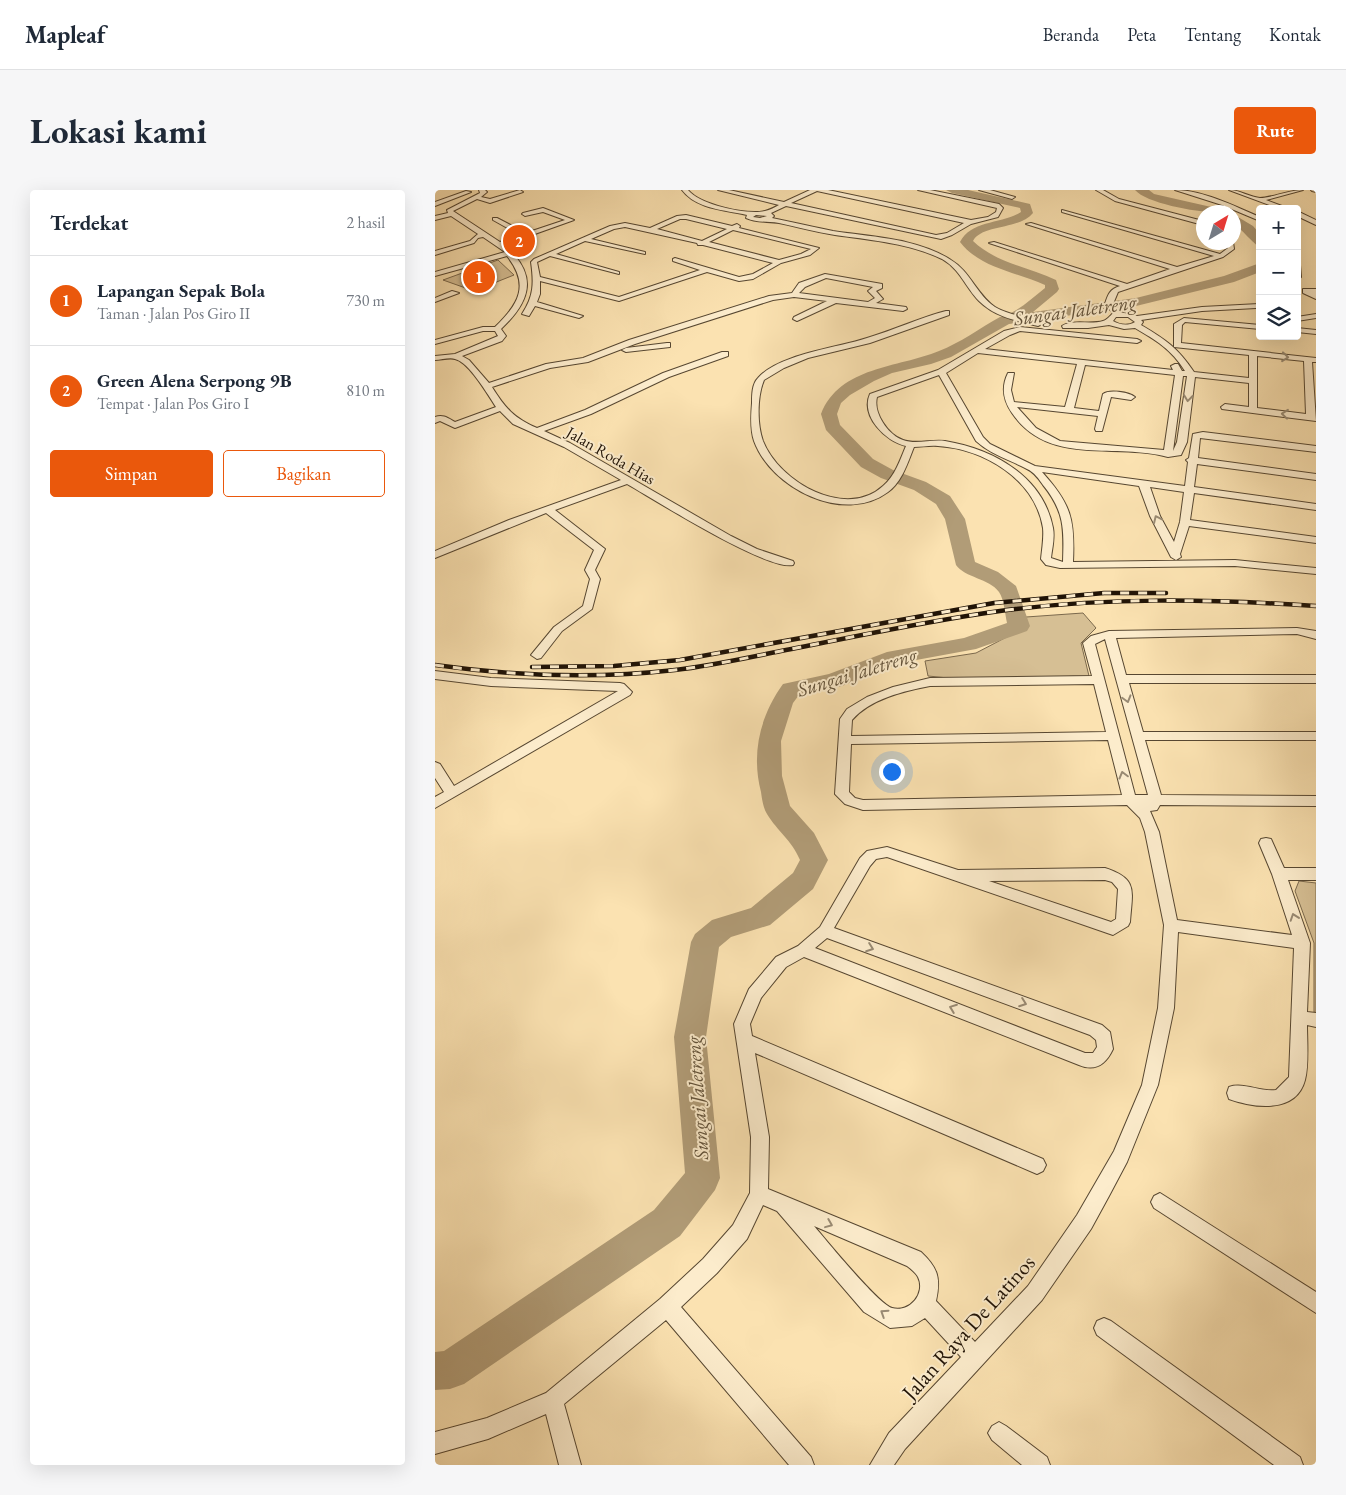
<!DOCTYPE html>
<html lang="id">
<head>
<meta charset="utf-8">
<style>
	:root { --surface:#fff; --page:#f6f6f7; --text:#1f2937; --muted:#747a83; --line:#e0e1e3; --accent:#ea580c }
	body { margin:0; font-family:"EB Garamond",serif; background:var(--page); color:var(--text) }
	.controls { position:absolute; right:15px; top:15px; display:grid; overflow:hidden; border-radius:5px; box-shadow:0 5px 20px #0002 }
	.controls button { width:45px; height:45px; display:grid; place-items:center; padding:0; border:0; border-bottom:1px solid var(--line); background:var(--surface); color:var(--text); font:25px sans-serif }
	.compass { position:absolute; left:761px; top:15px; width:45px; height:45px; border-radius:50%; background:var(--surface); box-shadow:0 5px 20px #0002; rotate:38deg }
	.you { position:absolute; left:456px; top:581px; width:18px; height:18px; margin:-12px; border:4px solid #fff; border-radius:50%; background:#1a73e8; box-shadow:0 0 0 8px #1a73e833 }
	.badge { display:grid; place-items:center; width:32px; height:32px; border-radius:50%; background:var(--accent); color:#fff; font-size:16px; font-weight:700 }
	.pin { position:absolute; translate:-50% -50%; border:2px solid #fff; box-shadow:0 1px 5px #0006 }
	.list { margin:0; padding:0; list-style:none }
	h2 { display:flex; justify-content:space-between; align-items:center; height:65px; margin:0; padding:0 20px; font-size:21px }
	h2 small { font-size:16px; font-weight:400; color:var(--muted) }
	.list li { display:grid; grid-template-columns:32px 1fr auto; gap:15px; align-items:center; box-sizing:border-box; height:90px; padding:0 20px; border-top:1px solid var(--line) }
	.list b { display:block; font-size:19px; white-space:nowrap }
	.list p { margin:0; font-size:16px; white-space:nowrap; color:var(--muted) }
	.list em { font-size:16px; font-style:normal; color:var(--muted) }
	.actions { display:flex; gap:10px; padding:15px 20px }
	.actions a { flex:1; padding:11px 0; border:1px solid var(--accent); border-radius:5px; text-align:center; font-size:18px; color:var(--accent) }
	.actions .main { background:var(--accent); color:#fff }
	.icon { flex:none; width:28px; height:28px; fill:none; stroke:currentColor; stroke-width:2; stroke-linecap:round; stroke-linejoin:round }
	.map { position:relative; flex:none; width:881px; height:1275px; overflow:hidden; border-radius:5px }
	header { display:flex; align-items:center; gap:30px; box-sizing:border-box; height:70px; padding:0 25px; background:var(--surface); border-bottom:1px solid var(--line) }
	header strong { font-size:24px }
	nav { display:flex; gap:28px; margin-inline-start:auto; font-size:18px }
	.intro { display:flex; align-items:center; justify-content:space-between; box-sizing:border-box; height:120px; padding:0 30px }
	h1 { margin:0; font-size:35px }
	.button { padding:12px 22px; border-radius:5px; background:var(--accent); color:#fff; font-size:18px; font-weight:700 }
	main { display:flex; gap:30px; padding:0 30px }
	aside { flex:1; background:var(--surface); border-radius:5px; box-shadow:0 5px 20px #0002 }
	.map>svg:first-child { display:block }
	.green { fill:#d6bf94; stroke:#7b694d }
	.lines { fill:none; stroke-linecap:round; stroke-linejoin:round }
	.river { fill:#b19c77; fill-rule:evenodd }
	.minor-casing { stroke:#574731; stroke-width:2 }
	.minor { fill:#fceccc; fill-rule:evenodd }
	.rail-casing { stroke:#201306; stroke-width:4.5 }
	.rail { stroke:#fceccc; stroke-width:3; stroke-dasharray:9; stroke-linecap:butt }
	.oneway { stroke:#998a73 }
	.labels { text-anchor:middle; stroke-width:4; stroke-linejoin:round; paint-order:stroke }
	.far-street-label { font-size:16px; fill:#201306; stroke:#fceccc }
	.water-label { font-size:20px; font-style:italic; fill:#615139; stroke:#fceccc }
	.near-street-label { font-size:22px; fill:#201306; stroke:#fceccc }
</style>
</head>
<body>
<header>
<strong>Mapleaf</strong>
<nav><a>Beranda</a><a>Peta</a><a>Tentang</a><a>Kontak</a></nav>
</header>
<div class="intro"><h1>Lokasi kami</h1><a class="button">Rute</a></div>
<main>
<aside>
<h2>Terdekat<small>2 hasil</small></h2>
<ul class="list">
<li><span class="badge">1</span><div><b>Lapangan Sepak Bola</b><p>Taman · Jalan Pos Giro II</p></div><em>730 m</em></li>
<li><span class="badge">2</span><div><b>Green Alena Serpong 9B</b><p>Tempat · Jalan Pos Giro I</p></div><em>810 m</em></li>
</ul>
<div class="actions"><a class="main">Simpan</a><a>Bagikan</a></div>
</aside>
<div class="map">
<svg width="881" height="1275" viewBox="0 0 881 1275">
	<rect width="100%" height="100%" fill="#fbe2b1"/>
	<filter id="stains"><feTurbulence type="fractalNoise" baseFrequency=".004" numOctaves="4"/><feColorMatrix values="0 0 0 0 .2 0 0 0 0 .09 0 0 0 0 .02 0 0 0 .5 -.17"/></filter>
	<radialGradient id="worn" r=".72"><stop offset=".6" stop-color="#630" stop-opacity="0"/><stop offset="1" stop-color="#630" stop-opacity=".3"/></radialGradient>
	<g class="green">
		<path d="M63 70 79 85 39 101 8 90Z"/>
		<path d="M648 423 661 438 646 453 654 486 524 489 493 486 490 471 541 463 587 439 591 427Z"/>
		<path d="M864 691 881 693V823L879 822V753L860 701Z"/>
	</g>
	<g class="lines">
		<g class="river">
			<path d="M511 0H533L595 14 598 23C584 40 547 34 538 51 561 73 593 77 621 90L624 99 622 102 598 122 701 108 789 86 825 73V82L799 92 701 116 574 134 516 167 496 174 457 183 439 191 415 205 406 213 402 224 405 235 438 269 458 280 491 292 515 306 530 329 540 372 563 382 581 396 595 436 592 441 541 459 465 473 407 496 364 505 358 513 346 551 347 586 355 616 379 643 393 670 378 699 335 735 296 747 284 757 271 847 285 988 280 1000 245 1046 29 1194 15 1199 0 1200V1162L9 1161 219 1020 250 983 239 847 256 752 260 744 277 730 316 718 358 683 365 670C356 649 343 642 332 624 328 617 327 609 326 602 316 563 325 526 348 494L394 484 452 462 529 448 572 433C570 424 569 409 564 402 554 388 530 388 521 375L510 329 501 314 479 300 446 288 426 277 391 240 386 224C405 176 463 178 504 161 525 153 545 138 565 127 582 123 596 109 610 98V95C581 82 545 78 525 52 536 30 567 34 586 22L585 18 517 3Z"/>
			<path d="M700 0H714L719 4 785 19 787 22C769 24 712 14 700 0Z"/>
			<path d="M798 24 818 36 825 44V57C819 55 806 38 798 33Z"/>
		</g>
		<g class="minor-casing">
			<g id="minor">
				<path d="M44 0H50L52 2 46 7 55 9 85 0 88 2 55 13 42 9 18 21 65 52 85 45 58 30V28H62L91 43 130 30 108 22 90 26 87 24 88 23 108 18 139 30 69 55C103 84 97 110 66 139L71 146 67 151 27 166 34 170 54 193 111 174 148 168 194 150 334 106 357 103 364 93 390 84 447 94V98L441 101 448 109 441 113 471 117 472 119 468 121 401 113 362 131 358 129 359 127 392 111 359 107 338 110 200 154 153 172 115 178 57 197C70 218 79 228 102 238L150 220 228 183 287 162H293V166L234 187 156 224 109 241 135 253 296 346 322 359 358 371 359 373 358 375C332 381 220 310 192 294L120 320 170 359 160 380 165 389 157 419 127 441 106 468 102 469 96 465 119 437 148 416 155 389 150 380 159 360 111 323 0 368V361L74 330 186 290 129 257 78 234 65 221 20 238 5 231 0 233V227C8 224 13 228 20 232L61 217C53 205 34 172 20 169 15 167 6 170 0 170V166L20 164 63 146 60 141H48L0 154V150L48 137H60C84 114 95 95 72 66L0 86V82L70 62 48 47 43 48 39 53 0 65V61L35 51 43 44 16 26 0 30V26L13 23 12 20 45 3ZM391 88 438 97 433 101 440 108 433 112 364 103 370 97Z"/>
				<path d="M247 0H253C265 15 312 25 330 21 335 20 340 17 344 15L283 0H294L349 12 375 0H393L536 30 553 27 561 22 562 18 483 0H495L564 14 568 18 563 27 536 34 517 45 506 49 351 16 336 23 339 26 337 28C358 32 377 37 398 41 436 47 482 48 516 70 535 81 542 105 560 117 574 126 595 126 607 134L603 136C582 131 560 127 544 111 531 98 525 79 507 69 474 53 435 50 400 45 381 42 363 37 344 33 332 31 322 33 311 28L312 25C290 20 261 19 247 0ZM382 1 529 33 512 43 501 45 356 13ZM321 25 332 26 325 28 318 27Z"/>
				<path d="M544 0H555L580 7 577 9Z"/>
				<path d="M661 0H668L684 9 768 31V35L680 11Z"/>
				<path d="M740 0C768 0 799 16 825 27V31L787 15Z"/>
				<path d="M794 0C805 0 814 7 825 8 836 8 854 0 868 0L831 10 855 19H845Z"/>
				<path d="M876 0H881V2L877 1Z"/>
				<path d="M31 1 36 2 0 16V12Z"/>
				<path d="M627 20 785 64 793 58 792 52H798L799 59 788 67 683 102 678 114 685 122 702 126 767 117 824 114V118H821L767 121 706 130 708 132 706 135C730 149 743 158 759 182L814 188V165L739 157V134L749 128 825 135V139L750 132 747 135 746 153 881 168V172H877L881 231 787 219 786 217 790 214 814 217V193L760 187 752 252 746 265 733 267C679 252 614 277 577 223 568 210 566 197 573 183H579L576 200 579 212 630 217 642 174 543 163 511 183 548 247 555 254 600 276 750 296 753 272 751 270 754 268 758 244 768 242 881 256V262L765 248 763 268 881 284V290L762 274 759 297 881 314V320L759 303 755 330 881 347V353L754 336 745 364 746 367 741 370 736 367 715 326 704 296 607 282C636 314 640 329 638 372L800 370 881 378V384L800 376 625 378 611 375 606 369C607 359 609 348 608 338 600 289 549 259 503 256 495 255 487 257 479 257 473 272 467 292 453 302 409 335 336 298 319 251 315 239 316 225 317 213 317 205 317 194 323 188 344 164 402 158 432 148 459 140 484 128 511 121H514V125L435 153 373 168 349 178 329 190C322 207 322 234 328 251 344 292 411 330 448 296 460 286 465 270 471 256 451 252 425 226 435 204L503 180 569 141 585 137 702 149 706 151 702 153 585 141 575 145 550 159 738 180 736 176 740 174H743L747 181H750C736 159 722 151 700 138L689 139 674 135 653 138H628L627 136C637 129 656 135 668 131 672 130 675 126 678 123L670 114C673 104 675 99 685 96L554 53 559 52 692 94 735 79 591 34 596 33 742 77 779 66 627 22ZM681 127H693L700 132C693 136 685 135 678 131ZM822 166 869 171 871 224 822 218ZM650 175 740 185 729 260 625 251 601 238 582 217 663 226 660 239 661 241H667L676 207 696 210 700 207C694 202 674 199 668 204L664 221 639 218ZM504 185 541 251C555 264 575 270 592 279 599 282 604 289 608 295 630 322 629 340 628 372L616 368C617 359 620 348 618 338 608 286 558 259 510 251 496 249 481 255 468 250 453 245 438 223 442 207ZM748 186H752L742 252 738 261ZM715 297 749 302 745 332 739 352 725 326Z"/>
				<path d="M862 21 881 30V35L862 26Z"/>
				<path d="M251 25 297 36 302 34 305 36 304 38 384 58 375 65 346 73 318 89 304 91 272 82 184 111 105 91V104L102 112 148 126 144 128 100 116 94 126 87 124C99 106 99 93 96 72L99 69 175 36 190 33 215 38 242 26ZM245 29H251L292 39 267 51 222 39ZM190 37 262 53 263 55H268L338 73 318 84 304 87 240 68 238 69V71L265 80 184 107 105 87 102 72 115 66 184 84V82L121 64 150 51 210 64V62L156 49 179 39ZM298 40 376 59 366 64 344 70 274 52Z"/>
				<path d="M862 73 865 75 866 87 862 89Z"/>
				<path d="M868 99H881V109L868 103Z"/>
				<path d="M17 101 24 103 0 112V108Z"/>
				<path d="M881 124V128L862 131V127Z"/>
				<path d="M862 138 881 140V144L862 142Z"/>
				<path d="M232 153H235V157L191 162 187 160 191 158Z"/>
				<path d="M862 438 881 441V449L862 444 681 448 691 485H881V493H694L708 542H881V550H710L726 605 881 606V616L725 615 722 620 715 621 724 642 742 730 857 745 837 684 824 653 826 649 831 648 836 649 849 678H881V690H853L875 753 872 822 881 823V837L872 835C872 851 874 875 870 890 861 924 819 918 794 909L792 903 794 897C808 892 825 902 841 900L854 887 859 758 743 742 739 818 723 895 692 972 674 1006 656 1039 607 1110 470 1259 459 1275H435L454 1243 526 1167 490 1128 477 1136 455 1138 429 1122 342 1021 328 1015 312 1049 282 1083 246 1117 376 1267 379 1275H354L231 1130 129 1214 146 1275H124L111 1224 53 1249 0 1264V1242L52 1228 111 1203 225 1109 268 1069 298 1035 315 1003 316 947 299 834 314 799 341 767 363 756 385 737 425 668 432 661 452 657 523 680 670 678C704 689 697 701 695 732L693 736 678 745 452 667 441 669 435 676 399 738 667 835 675 842 678 859C671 874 661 882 644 875L369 767 351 777 326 808 315 834 317 846 608 969 611 975 608 981 602 984 320 863 334 947 333 999 486 1062C503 1078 506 1088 501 1111L540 1152 593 1096 642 1025 679 961 707 895 723 818 729 735 710 642 705 628 692 615 428 620 410 614 400 604 405 529 412 519 432 507 458 497 495 488 657 486 648 453 656 446 674 441ZM670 449 713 605H700L660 454ZM659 494 671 542 416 546 417 530C435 509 469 501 495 496ZM673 550 687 605 428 610 420 608 414 602 416 554ZM670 690 677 692 683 699 681 729 676 732 554 691ZM392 748 655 845 661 850 662 857 658 863H650L380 758ZM379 1036 472 1076C476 1079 481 1083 483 1087 491 1103 475 1123 457 1118 443 1114 392 1051 379 1036Z"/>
				<path d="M0 481 56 488 185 493 189 494 197 502 195 505 0 618V607L9 602 0 588V572L5 574 19 596 183 501 56 496 0 489Z"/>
				<path d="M725 1003 881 1102V1123L719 1018 716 1012 719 1006Z"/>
				<path d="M669 1128 676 1131 865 1267 868 1275H839L662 1145 659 1138 662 1131Z"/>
				<path d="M564 1232 571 1236 612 1267 615 1275H587L557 1250 553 1243 557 1236Z"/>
			</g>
		</g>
		<use href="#minor" class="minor"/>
		<g class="rail-casing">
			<g id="rail">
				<path d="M0 475C79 486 160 489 240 480 275 476 311 468 346 461 419 447 491 431 565 421 670 407 776 409 881 416"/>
				<path d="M97 477 179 476 245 470 559 413 669 403H731"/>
			</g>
		</g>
		<use href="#rail" class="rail"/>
	</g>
	<defs><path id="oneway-chevron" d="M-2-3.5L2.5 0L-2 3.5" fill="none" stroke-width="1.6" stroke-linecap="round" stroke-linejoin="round" transform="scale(1.25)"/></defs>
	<g class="oneway">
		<use href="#oneway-chevron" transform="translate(850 167) rotate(6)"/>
		<use href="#oneway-chevron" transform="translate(753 208) rotate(97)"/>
		<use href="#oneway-chevron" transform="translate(850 224) rotate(-174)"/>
		<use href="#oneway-chevron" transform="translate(722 329) rotate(-115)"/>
		<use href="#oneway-chevron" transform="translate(692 509) rotate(74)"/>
		<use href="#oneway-chevron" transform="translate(688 585) rotate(-105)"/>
		<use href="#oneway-chevron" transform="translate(859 727) rotate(-109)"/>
		<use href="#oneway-chevron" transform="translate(435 758) rotate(20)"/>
		<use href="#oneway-chevron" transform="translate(588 813) rotate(20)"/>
		<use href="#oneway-chevron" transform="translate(518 818) rotate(-159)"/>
		<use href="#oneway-chevron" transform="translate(394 1034) rotate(22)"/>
		<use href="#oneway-chevron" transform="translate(449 1123) rotate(-147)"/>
	</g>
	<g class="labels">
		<g class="far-street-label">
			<text transform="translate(176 265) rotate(30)" y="6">Jalan Roda Hias</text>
		</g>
		<g class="water-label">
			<text transform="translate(640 120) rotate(-8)" y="7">Sungai Jaletreng</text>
			<text transform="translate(422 482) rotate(-17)" y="7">Sungai Jaletreng</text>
			<text transform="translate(262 908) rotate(-94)" y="7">Sungai Jaletreng</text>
		</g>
		<g class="near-street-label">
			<text transform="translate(533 1137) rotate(-48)" y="8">Jalan Raya De Latinos</text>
		</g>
	</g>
	<rect width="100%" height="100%" filter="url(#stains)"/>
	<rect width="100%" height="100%" fill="url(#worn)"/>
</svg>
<div class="controls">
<button>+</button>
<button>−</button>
<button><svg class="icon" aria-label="layers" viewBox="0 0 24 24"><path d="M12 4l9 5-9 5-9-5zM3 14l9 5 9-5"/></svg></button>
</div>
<svg class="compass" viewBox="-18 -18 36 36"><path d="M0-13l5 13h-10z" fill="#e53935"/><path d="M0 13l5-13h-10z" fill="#747a83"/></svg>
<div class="you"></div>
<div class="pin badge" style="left:44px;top:87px">1</div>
<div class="pin badge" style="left:84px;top:51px">2</div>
</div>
</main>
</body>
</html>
